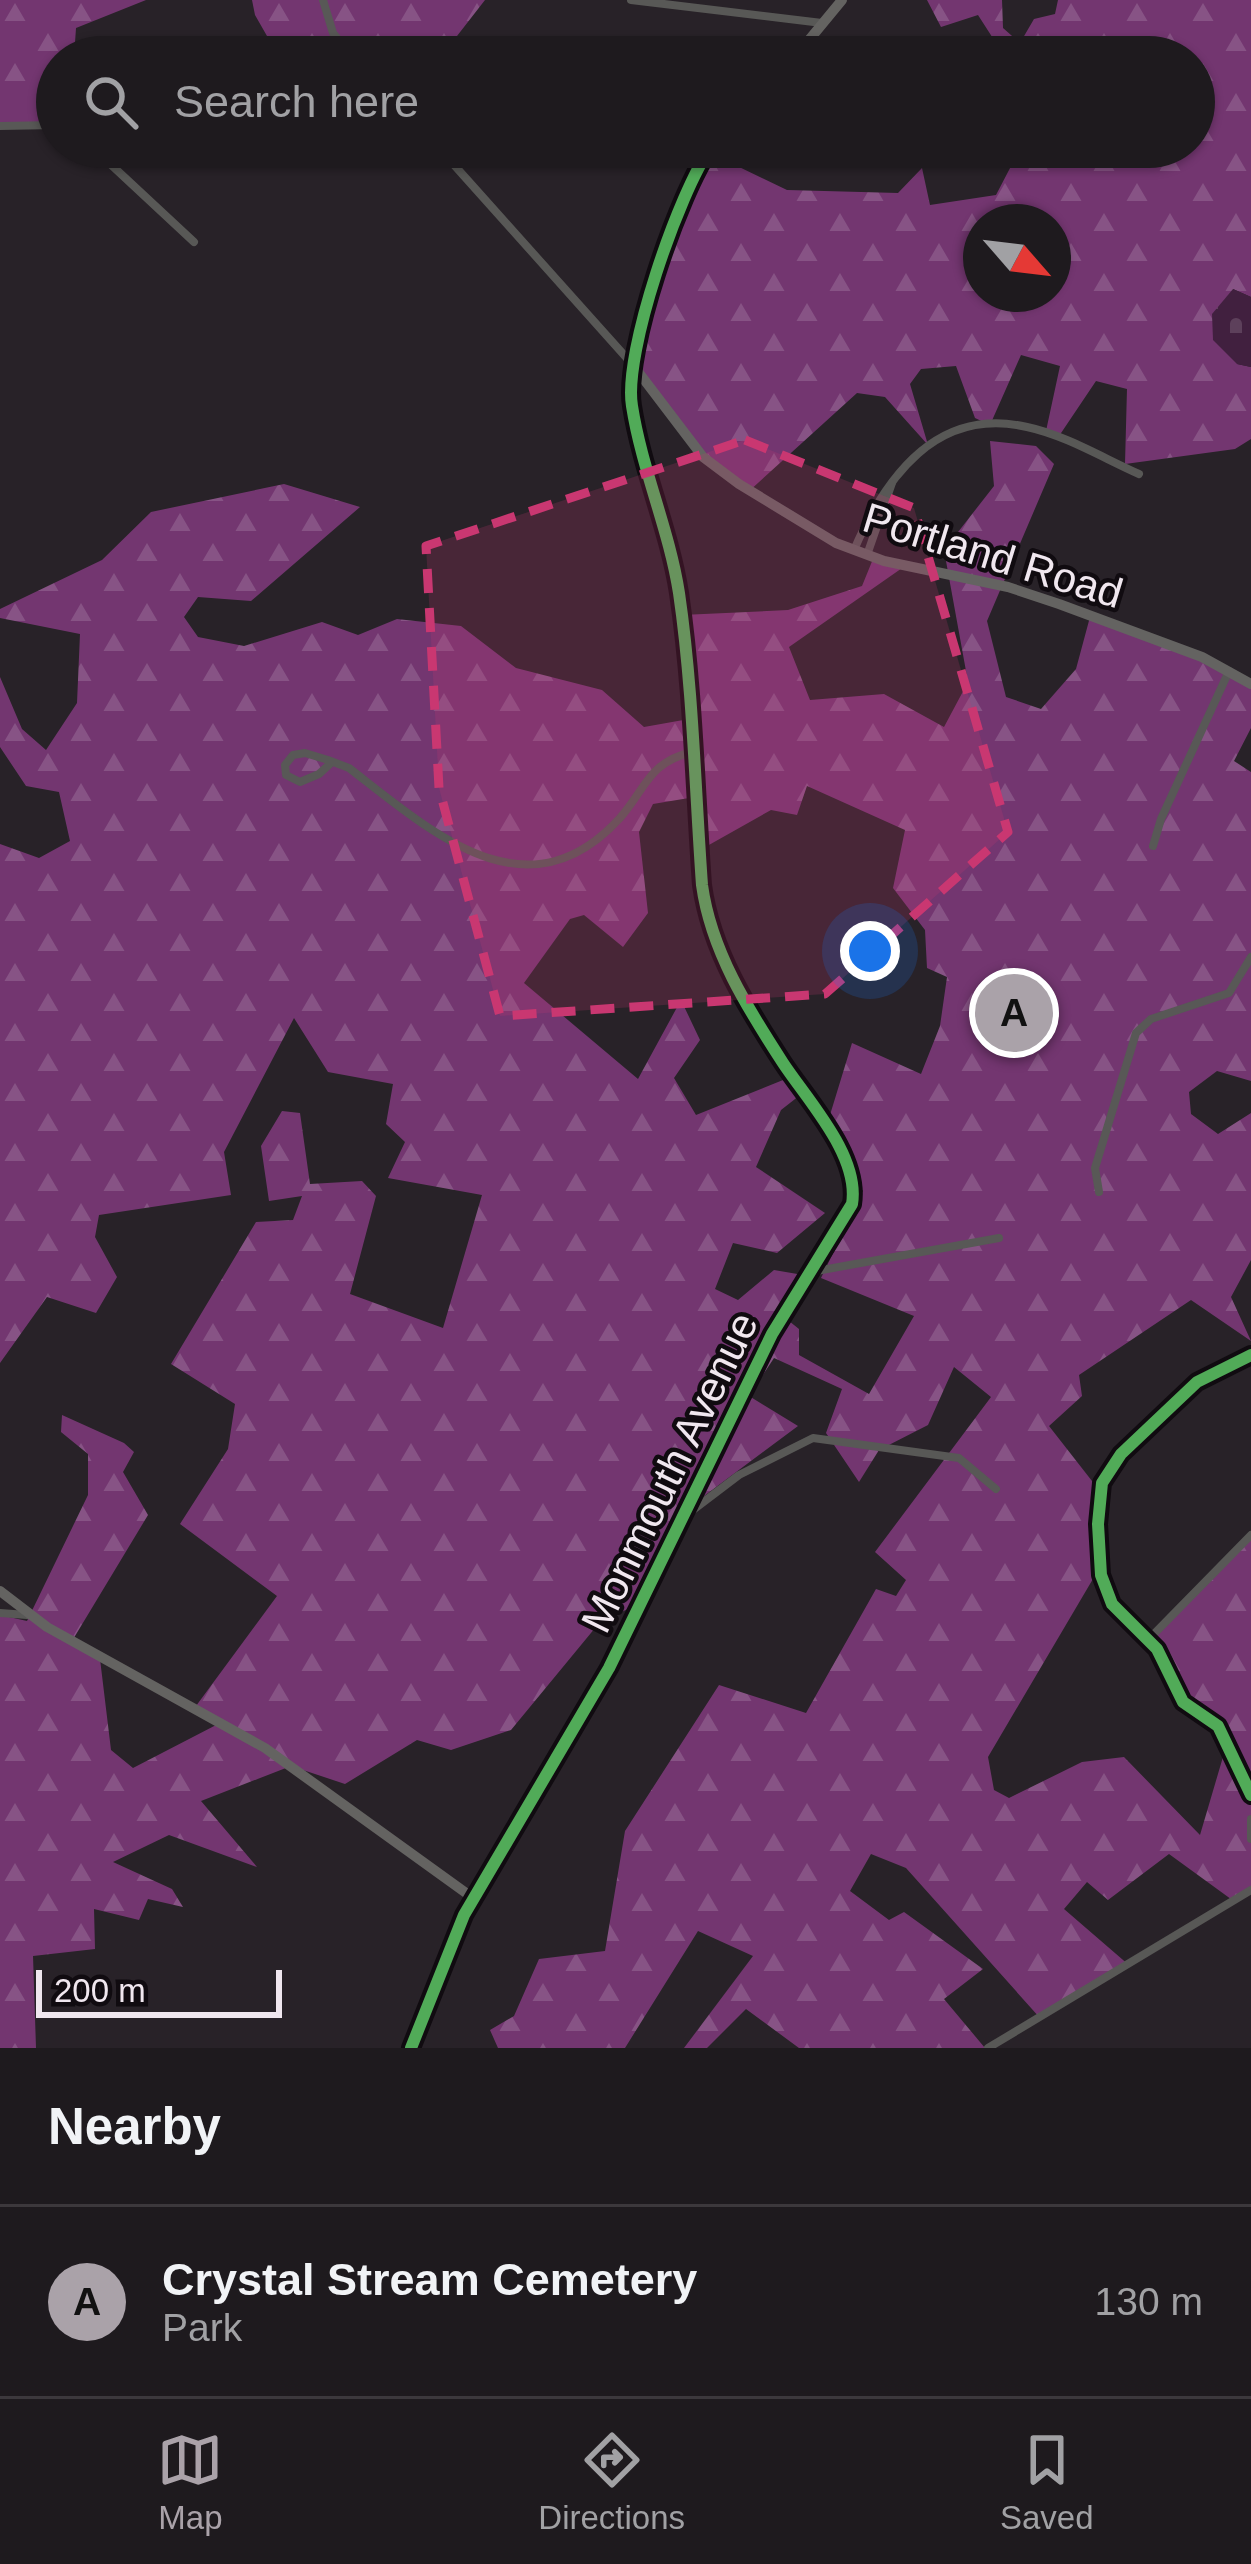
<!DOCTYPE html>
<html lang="en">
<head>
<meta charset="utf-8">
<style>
	:root { --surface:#1e1a1e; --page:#2b272b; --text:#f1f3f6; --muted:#a1a1a4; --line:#3c383c; --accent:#aaa2a9 }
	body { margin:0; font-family:Arial,sans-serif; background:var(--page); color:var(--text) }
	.compass { position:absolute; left:963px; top:204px; width:108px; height:108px; border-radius:50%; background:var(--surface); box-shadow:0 3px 9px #0004; rotate:118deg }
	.scale { position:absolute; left:36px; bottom:30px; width:246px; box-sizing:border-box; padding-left:12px; border:6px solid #f0e7ef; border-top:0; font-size:33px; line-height:42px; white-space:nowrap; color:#f0e7ef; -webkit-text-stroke:9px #100b10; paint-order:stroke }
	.you { position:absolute; left:870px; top:951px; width:42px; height:42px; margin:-30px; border:9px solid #fff; border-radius:50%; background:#1a73e8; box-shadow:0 0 0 18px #1a73e833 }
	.badge { display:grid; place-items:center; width:78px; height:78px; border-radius:50%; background:var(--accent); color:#111; font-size:39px; font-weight:700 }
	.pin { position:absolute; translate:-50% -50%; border:6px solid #fff; box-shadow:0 3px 12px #0006 }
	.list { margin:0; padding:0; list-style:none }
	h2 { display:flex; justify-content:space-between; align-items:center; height:156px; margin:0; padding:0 48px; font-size:51px }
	h2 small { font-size:39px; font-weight:400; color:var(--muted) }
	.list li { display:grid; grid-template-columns:78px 1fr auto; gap:36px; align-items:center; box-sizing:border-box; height:192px; padding:0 48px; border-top:3px solid var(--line) }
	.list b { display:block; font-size:45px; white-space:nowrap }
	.list p { margin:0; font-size:39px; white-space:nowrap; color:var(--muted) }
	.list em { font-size:39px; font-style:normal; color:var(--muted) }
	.icon { flex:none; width:66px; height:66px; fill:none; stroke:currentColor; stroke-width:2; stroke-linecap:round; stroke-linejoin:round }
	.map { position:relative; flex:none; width:1251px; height:2048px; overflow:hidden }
	.search { position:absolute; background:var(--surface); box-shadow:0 3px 9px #0004; left:36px; right:36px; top:36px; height:132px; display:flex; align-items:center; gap:30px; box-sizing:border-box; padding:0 42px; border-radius:66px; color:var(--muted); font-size:45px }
	.sheet { height:348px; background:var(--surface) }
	nav { display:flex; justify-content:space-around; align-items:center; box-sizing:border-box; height:168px; border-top:3px solid var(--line); background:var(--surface); font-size:33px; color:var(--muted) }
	nav a { display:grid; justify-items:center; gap:6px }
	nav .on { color:var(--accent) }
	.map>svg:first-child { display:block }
	.forest { fill:url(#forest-firs); fill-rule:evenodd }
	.cemetery { fill:url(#cemetery-stones) }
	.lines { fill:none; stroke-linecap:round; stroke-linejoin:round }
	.street { stroke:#585856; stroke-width:8 }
	.secondary { stroke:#646361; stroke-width:10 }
	.cycleway-casing { stroke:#100b10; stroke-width:20 }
	.cycleway { stroke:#51ab58; stroke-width:12 }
	.marked { fill:#c93771; fill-opacity:0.2; stroke:#c93771; stroke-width:9; stroke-dasharray:24 15; stroke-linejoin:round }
	.labels { text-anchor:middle; stroke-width:9; stroke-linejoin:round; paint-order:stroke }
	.street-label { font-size:42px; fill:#f0e7ef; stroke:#100b10 }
</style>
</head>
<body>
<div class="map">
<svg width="1251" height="2048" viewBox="0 0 1251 2048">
	<defs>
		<pattern id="forest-firs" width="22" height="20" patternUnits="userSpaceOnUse" patternTransform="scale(3)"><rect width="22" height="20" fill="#733670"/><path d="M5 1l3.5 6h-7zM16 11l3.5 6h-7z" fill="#875385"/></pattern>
		<pattern id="cemetery-stones" width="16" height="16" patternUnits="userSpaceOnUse" patternTransform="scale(3)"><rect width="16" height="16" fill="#41203f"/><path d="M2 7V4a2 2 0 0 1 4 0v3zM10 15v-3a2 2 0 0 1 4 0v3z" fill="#5d405b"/></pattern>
	</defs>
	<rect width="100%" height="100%" fill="#282228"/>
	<g class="forest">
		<path d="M0 0H146L76 28 74 57H57V93L40 128 0 129Z"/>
		<path d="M252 0H485L450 45 451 57H279L255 15Z"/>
		<path d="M927 0H1002L1003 28 1020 43 1034 19 1055 14 1058 0H1251V297L1233 289 1237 364 1251 367V439L1235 449 1125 464 1127 389 1096 381 1057 439 1046 431 1060 366 1021 355 990 425 975 418 956 366 921 369 910 384 928 445 885 397 857 393 747 493 695 453 635 366 678 208 706 151 787 190 898 193 922 168 930 205 996 195 1021 147H1194V57H1005L978 15 941 27ZM981 222H1053V294H981Z"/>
		<path d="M990 441 1036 446 1054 464 987 621 1006 697 1041 709 1076 669 1090 617 1220 664 1251 685V728L1234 761 1251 772V1081L1217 1071 1189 1092 1191 1114 1218 1134 1251 1113V1260L1231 1297 1251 1341 1191 1300 1079 1375 1082 1396 1049 1426 1099 1490 1100 1567 988 1757 994 1790 1009 1798 1082 1762 1124 1757 1200 1835 1228 1740 1176 1695 1149 1643 1251 1537V1892L1235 1902 1169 1854 1108 1900 1087 1882 1064 1909 1130 1966 1040 2018 906 1868 871 1854 850 1891 889 1920 904 1912 983 1969 944 1999 985 2048H799L746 2009 707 2048H684L753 1956 698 1931 625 2048H498L490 2030 514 2016 539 1959 605 1951 625 1831 719 1685 806 1713 876 1589 896 1596 906 1580 875 1552 991 1397 954 1367 928 1425 879 1450 859 1482 826 1433 842 1389 774 1358 749 1396 798 1426 688 1508 643 1602 600 1622 511 1730 451 1750 417 1740 345 1784 291 1766 201 1801 257 1867 169 1835 113 1862 172 1889 183 1907 148 1899 139 1920 94 1909 95 1949 33 1956 36 2048H0V1615L27 1621 88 1495V1454L61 1432 62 1415 124 1443 134 1452 123 1472 148 1515 72 1641 100 1659 111 1750 133 1768 220 1723 196 1706 277 1596 180 1524 228 1449 235 1404 171 1364 256 1222 293 1220 302 1196 269 1201 261 1146 282 1111 300 1113 310 1184 362 1181 376 1196 350 1294 443 1328 482 1195 388 1178 405 1142 386 1124 393 1084 328 1072 294 1018 224 1152 231 1195 99 1215 95 1237 117 1277 96 1313 47 1297 0 1363V844L39 858 70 841 59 792 26 786 0 747V677L22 729 46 750 77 703 80 634 0 618V609L102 560 151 512 284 484 360 507 251 601 198 597 184 617 198 637 244 646 322 622 358 635 397 619 461 626 516 668 602 690 644 727 689 719 682 615 788 610 862 586 873 559 905 566 789 647 810 700 884 694 944 727 968 682 944 550 994 486ZM807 786 905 830 893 888 925 930 927 968 947 977 940 1026 921 1074 852 1043 826 1128 863 1191 821 1278 914 1316 869 1394 799 1355V1329L784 1317 809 1276 774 1270 738 1300 715 1289 733 1243 777 1253 825 1213 756 1167 781 1110 804 1092 793 1076 696 1115 674 1078 700 1040 681 1000 638 1079 524 983 570 919 584 915 623 947 648 913 639 832 653 804 695 797 700 850 771 810 797 815Z"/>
	</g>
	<path class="cemetery" d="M1233 289 1251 297V367L1237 364 1213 340 1212 314Z"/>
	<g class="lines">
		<g class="street">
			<path d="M323 0 333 33 353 57"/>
			<path d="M631 0 822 23"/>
			<path d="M0 126 57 125"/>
			<path d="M92 147 194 242"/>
			<path d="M438 147 633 365"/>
			<path d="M854 550C885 478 936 406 1027 427 1065 435 1103 458 1139 474"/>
			<path d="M867 555 892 483"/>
			<path d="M332 762 319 774 300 782 286 775 285 765 293 755 305 753 328 760 349 768C432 832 527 920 620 818 647 787 648 763 692 752"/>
			<path d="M1153 846 1161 819 1229 671"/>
			<path d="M1099 1192 1095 1168 1136 1033 1151 1019 1229 993 1251 957"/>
			<path d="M811 1272 999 1238"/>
			<path d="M1251 1355 1197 1382 1121 1454 1102 1483 1098 1524 1101 1575 1112 1604 1157 1649 1183 1702 1218 1726 1251 1795"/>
			<path d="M685 1516 739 1475 813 1438 959 1458 996 1489"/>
			<path d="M0 1613 27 1615"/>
			<path d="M1149 1639 1251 1535"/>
			<path d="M1251 1819V1839"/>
			<path d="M988 2048 1251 1890"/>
		</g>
		<g class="secondary">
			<path d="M795 57 842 0"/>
			<path d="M633 365 703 457 739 484 836 543 884 561 1008 587 1059 604 1202 657 1251 684"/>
			<path d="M0 1591 47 1627 265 1748 473 1898"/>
			<path d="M411 2048 464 1915 609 1668 772 1334 852 1204C860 1156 808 1101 783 1063 748 1009 711 951 702 885 695 788 693 689 679 593 669 529 642 470 632 406 623 353 679 192 711 147"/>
		</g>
		<g class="cycleway-casing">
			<g id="cycleway">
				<path d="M1251 1355 1197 1382 1121 1454 1102 1483 1098 1524 1101 1575 1112 1604 1157 1649 1183 1702 1218 1726 1251 1795"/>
				<path d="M411 2048 464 1915 609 1668 772 1334 852 1204C860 1156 808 1101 783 1063 748 1009 711 951 702 885 695 788 693 689 679 593 669 529 642 470 632 406 623 353 679 192 711 147"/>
			</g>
		</g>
		<use href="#cycleway" class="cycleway"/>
	</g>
	<path class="marked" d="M745 440 914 508 1008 832 825 994 500 1016 439 788 426 546Z"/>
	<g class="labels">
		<g class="street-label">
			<text transform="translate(993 555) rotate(17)" y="15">Portland Road</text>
			<text transform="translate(669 1472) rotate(-64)" y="15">Monmouth Avenue</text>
		</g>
	</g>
</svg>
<svg class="compass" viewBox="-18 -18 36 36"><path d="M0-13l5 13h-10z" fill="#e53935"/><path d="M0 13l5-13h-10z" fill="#a1a1a4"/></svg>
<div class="scale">200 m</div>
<div class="you"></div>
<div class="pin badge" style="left:1014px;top:1013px">A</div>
<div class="search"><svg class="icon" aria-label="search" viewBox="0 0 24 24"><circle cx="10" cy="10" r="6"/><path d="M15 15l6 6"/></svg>Search here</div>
</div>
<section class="sheet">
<h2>Nearby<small></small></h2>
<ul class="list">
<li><span class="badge">A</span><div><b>Crystal Stream Cemetery</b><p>Park</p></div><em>130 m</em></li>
</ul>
</section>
<nav>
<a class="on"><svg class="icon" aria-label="map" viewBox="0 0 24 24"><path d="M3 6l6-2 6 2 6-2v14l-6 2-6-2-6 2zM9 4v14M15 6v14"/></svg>Map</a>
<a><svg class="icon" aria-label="directions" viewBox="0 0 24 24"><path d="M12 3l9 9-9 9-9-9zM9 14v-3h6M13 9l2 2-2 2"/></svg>Directions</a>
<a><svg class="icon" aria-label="saved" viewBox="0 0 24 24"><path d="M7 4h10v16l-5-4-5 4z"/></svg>Saved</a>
</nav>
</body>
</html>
